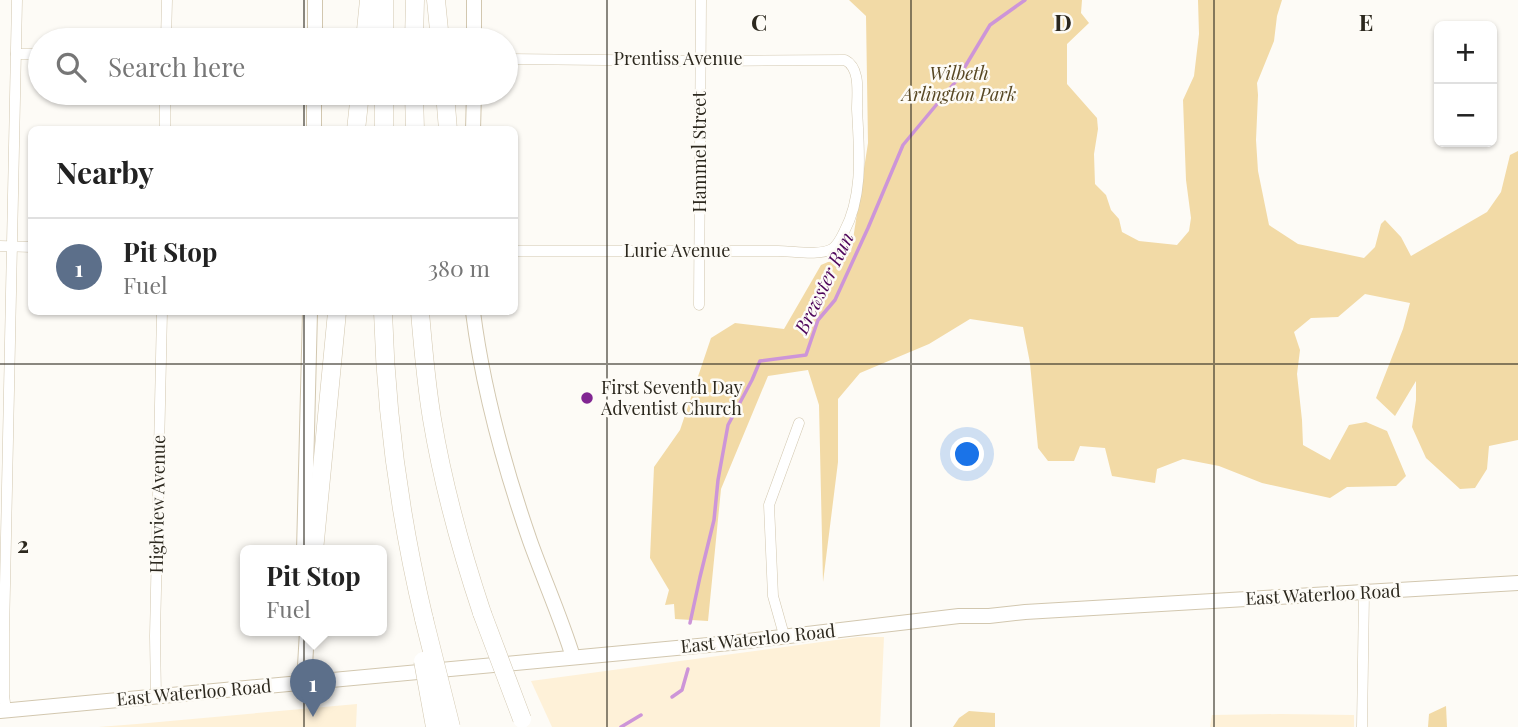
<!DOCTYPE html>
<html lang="en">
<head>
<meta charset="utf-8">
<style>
	:root { --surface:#fff; --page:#f6f6f6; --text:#222; --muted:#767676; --line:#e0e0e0; --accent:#db2777 }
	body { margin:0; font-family:"Playfair Display",serif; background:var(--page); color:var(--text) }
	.controls { position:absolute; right:21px; top:21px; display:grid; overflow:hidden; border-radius:10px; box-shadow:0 2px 5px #0004 }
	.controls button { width:63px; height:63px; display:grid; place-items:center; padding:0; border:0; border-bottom:2px solid var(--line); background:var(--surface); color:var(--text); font:35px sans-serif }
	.you { position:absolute; left:968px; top:455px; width:24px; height:24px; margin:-18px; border:5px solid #fff; border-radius:50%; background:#1a73e8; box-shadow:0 0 0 10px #1a73e833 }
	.badge { display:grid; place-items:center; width:46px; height:46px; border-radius:50%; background:var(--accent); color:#fff; font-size:23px; font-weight:700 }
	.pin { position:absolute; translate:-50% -58px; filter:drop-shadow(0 2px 4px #0008) }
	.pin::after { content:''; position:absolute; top:37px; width:24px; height:21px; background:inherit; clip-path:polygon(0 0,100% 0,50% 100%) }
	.popup { position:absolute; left:240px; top:545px; width:147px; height:91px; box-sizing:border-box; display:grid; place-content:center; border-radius:10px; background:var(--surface); filter:drop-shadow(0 2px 5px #0005); font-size:23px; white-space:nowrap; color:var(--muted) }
	.popup b { font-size:26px; color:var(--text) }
	.popup::after { content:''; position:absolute; left:50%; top:100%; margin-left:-14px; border:14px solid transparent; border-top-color:var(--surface) }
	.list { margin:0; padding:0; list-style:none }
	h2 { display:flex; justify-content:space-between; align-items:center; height:91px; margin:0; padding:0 28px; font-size:30px }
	h2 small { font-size:23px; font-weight:400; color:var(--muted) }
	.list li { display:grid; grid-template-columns:46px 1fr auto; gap:21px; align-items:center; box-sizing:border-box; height:98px; padding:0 28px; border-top:2px solid var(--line) }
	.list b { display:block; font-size:26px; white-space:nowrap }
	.list p { margin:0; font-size:23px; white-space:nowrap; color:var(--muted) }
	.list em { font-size:23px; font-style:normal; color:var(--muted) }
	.icon { flex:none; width:38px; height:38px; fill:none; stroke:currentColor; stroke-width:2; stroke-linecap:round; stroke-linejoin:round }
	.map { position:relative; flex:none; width:1518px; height:727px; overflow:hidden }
	.search { position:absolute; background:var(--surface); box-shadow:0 2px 5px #0004; left:28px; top:28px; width:490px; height:77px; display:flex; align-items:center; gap:18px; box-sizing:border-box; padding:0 24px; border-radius:38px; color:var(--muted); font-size:26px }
	.panel { position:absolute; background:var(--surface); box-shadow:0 2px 5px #0004; left:28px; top:126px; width:490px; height:189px; border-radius:10px }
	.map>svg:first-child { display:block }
	.built { fill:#fef1d8 }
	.green { fill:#f2daa6 }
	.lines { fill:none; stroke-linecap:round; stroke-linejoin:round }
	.stream { stroke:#cd95d8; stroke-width:3.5 }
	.street-casing { stroke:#d2c7af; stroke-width:11 }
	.secondary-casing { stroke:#d2c7af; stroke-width:16 }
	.highway-casing { stroke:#d2c7af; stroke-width:19 }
	.street { stroke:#fff; stroke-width:10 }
	.secondary { stroke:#fff; stroke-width:14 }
	.highway { stroke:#fff; stroke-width:18 }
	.highway-bridge-casing { stroke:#d2c7af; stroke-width:19; stroke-linecap:butt }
	.highway-bridge { stroke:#fff; stroke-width:18 }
	.grid { fill:none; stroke:#2c281e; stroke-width:2; stroke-opacity:0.55 }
	.poi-dot { fill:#812692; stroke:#fdfbf6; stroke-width:2.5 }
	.labels { text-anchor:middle; stroke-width:5; stroke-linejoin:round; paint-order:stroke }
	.street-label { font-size:18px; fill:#2c281e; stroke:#fdfbf6 }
	.park-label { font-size:18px; font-style:italic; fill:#574723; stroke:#fdfbf6 }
	.poi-label { font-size:18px; fill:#2c281e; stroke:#fdfbf6; text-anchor:start }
	.water-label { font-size:19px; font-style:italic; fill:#4d045a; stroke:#fdfbf6 }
	.grid-label { font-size:23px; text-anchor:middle; font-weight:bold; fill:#2c281e; stroke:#fdfbf6; stroke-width:5; stroke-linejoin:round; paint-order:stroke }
</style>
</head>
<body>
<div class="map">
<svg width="1518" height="727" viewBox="0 0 1518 727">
	<rect width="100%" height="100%" fill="#fdfbf6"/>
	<g class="built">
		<path d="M858 637H884L880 727H552L531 681Z"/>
		<path d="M357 704 356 727H98L137 724Z"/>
		<path d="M1280 714 1354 715V727H1210L1212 715Z"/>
	</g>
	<g class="green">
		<path d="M849 0H1082L1081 13 1089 23 1067 44V84L1097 118 1098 129 1094 154 1095 184 1106 195 1111 210 1119 219 1122 232 1139 241 1177 245 1189 231 1191 218 1186 180 1183 100 1194 76 1199 34 1198 0H1282L1277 16 1274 41 1257 83 1258 95 1256 140 1258 171 1269 225 1298 244 1364 258 1375 247 1381 224 1385 220 1401 237 1411 256 1487 212 1501 192 1510 155 1518 151V440L1489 446 1487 469 1475 488 1460 489 1426 458 1412 427 1416 400V381L1395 416 1376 398 1403 329 1410 303 1365 294 1338 317 1311 318 1294 332 1300 350 1297 374 1302 420 1303 445 1330 460 1349 425 1366 422 1387 431 1406 476 1396 486 1347 487 1330 498 1262 483 1219 466 1183 459 1157 469 1155 483 1112 476 1105 448 1080 446 1074 461H1048L1038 448 1030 363 1023 327 970 319 929 344 860 373 838 399V462L823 582 819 405 808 370 768 376 721 489 708 621 675 619 674 604 665 605 669 590 650 558 654 467 680 430 711 338 735 323 784 329 821 265 851 252 868 143 866 16Z"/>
		<path d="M1446 706 1447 727H1428L1429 714Z"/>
		<path d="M969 711 995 713V727H953L959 718Z"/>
	</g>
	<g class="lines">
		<g class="stream">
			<path d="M690 623 700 577 714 520 718 480 728 425 752 380 760 361 806 355 818 320 835 300 868 228 903 145 957 80 990 25 1025 0"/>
			<path d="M672 697 682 690 688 669"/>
			<path d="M621 727 641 715"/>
		</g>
		<g class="street-casing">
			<g id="street">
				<path d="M166 40 167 0"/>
				<path d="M16 54H40"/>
				<path d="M506 59 700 61 845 60C861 68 857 94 857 109 859 149 864 195 844 232 841 238 838 245 832 249 819 256 793 251 778 251H514"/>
				<path d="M165 130V93"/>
				<path d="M0 246 32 247"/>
				<path d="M699 305 701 0"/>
				<path d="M784 635 773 596 769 505 799 423"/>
				<path d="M156 697 155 636 162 312"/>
				<path d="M6 711 4 695V634L17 0"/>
				<path d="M1362 727 1364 593"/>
			</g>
		</g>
		<g class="secondary-casing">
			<g id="secondary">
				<path d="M474 0V40"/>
				<path d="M315 40V0"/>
				<path d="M314 130V93"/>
				<path d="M473 130 474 93"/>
				<path d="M473 312C483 390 504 466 530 541 544 580 561 618 573 657"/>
				<path d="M304 551 310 312"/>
				<path d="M304 684 307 631"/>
				<path d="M0 711 730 643 959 616H989L1025 612 1518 583"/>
			</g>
		</g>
		<g class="highway-casing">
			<g id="highway">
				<path d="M436 0 440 40"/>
				<path d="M365 40 369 0"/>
				<path d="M384 40V0"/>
				<path d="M414 40 415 0"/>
				<path d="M414 93 415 130"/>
				<path d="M445 93 448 130"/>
				<path d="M356 130 360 93"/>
				<path d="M384 130V93"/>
				<path d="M383 312C386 416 400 518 424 619"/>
				<path d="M420 312C423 347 426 383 432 419 443 485 461 550 482 613"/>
				<path d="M314 551 337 312"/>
			</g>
		</g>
		<use href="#street" class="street"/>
		<use href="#secondary" class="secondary"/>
		<use href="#highway" class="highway"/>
		<g class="highway-bridge-casing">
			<g id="highway-bridge">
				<path d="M482 613 522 719"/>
				<path d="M424 619 451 727"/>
				<path d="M423 661 435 727"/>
			</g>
		</g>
		<use href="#highway-bridge" class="highway-bridge"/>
	</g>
	<path class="grid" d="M304 0V40M607 0V727M911 0V727M1214 0V727M304 93V130M304 312V727M0 364H1518"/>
	<circle class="poi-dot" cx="587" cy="398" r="7"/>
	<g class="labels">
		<g class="street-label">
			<text x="678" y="65">Prentiss Avenue</text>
			<text transform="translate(700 152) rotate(-90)" y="6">Hammel Street</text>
			<text x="677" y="257">Lurie Avenue</text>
			<text transform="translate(158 504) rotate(-89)" y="6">Highview Avenue</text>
			<text transform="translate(1323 595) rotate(-3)" y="6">East Waterloo Road</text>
			<text transform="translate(758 639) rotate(-6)" y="6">East Waterloo Road</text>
			<text transform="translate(194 693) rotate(-5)" y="6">East Waterloo Road</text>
		</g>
		<g class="park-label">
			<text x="959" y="80">Wilbeth<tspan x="959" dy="21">Arlington Park</tspan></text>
		</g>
		<g class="poi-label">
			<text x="601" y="394">First Seventh Day<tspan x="601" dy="21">Adventist Church</tspan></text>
		</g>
		<g class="water-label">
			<text transform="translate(824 283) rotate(-64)" y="7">Brewster Run</text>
		</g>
	</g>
	<g class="grid-label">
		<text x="759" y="31">C</text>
		<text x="1063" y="31">D</text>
		<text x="1366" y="31">E</text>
		<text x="23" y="553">2</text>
	</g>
</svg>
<div class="controls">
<button>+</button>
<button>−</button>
</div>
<div class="you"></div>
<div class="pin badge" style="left:313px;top:717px;background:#5c6f8a">1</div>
<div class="popup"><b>Pit Stop</b>Fuel</div>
<div class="search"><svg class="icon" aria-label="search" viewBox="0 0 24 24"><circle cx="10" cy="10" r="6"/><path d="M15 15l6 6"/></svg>Search here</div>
<section class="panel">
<h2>Nearby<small></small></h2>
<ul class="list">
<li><span class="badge" style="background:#5c6f8a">1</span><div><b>Pit Stop</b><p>Fuel</p></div><em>380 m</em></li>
</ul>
</section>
</div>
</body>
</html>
